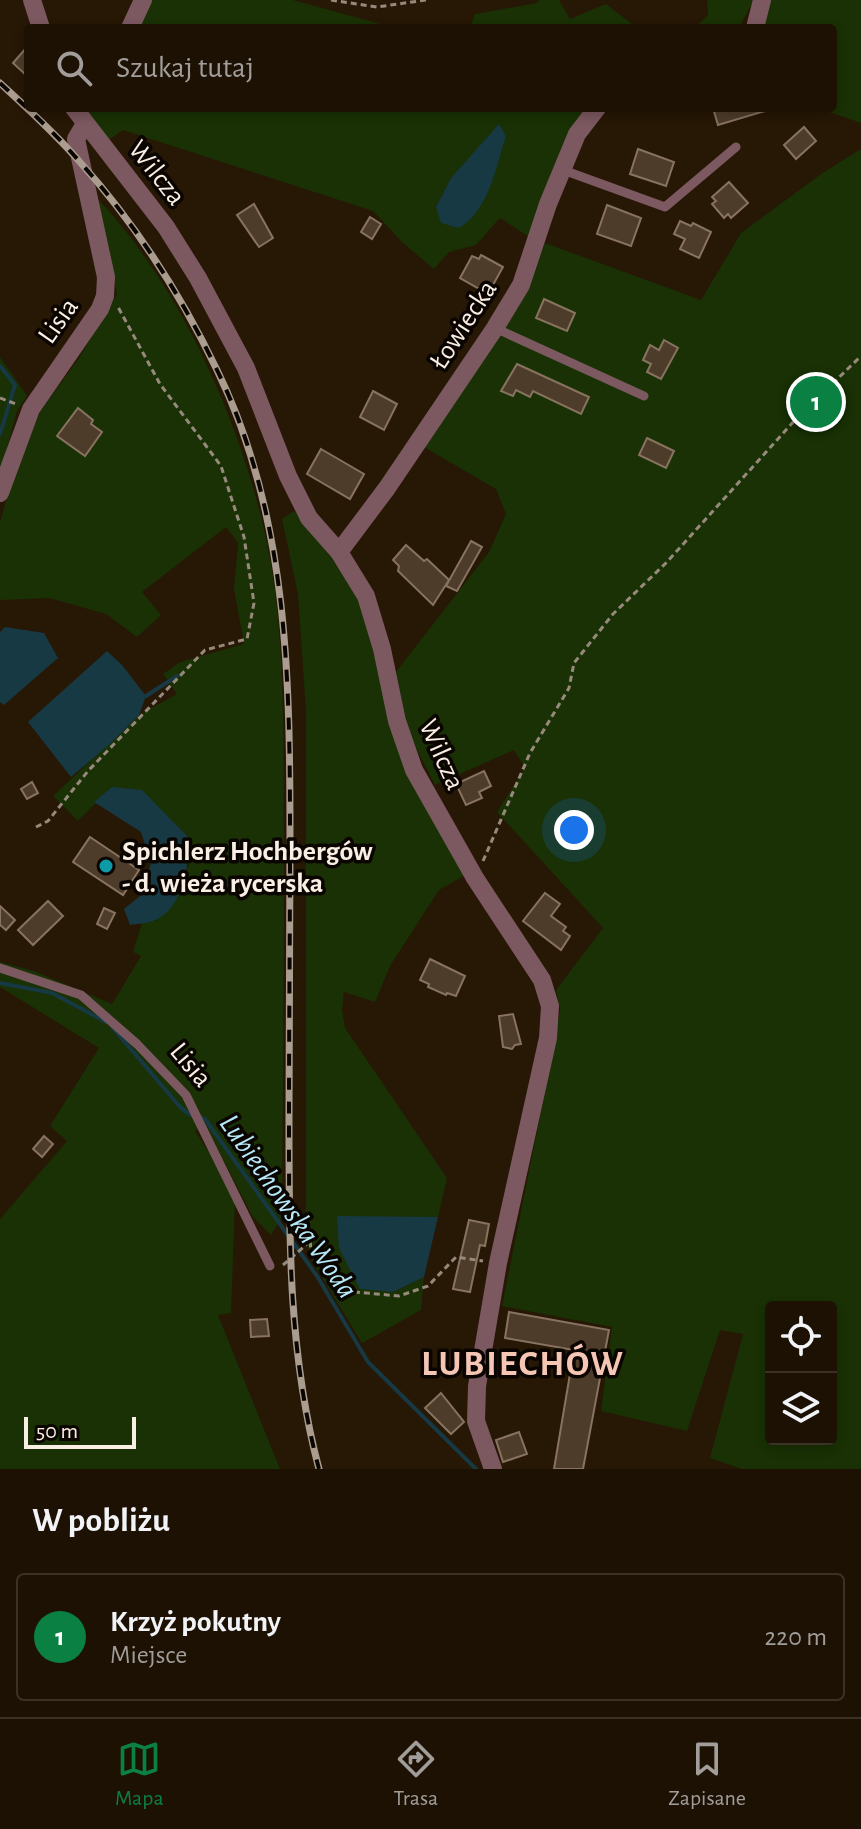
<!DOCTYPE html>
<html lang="pl">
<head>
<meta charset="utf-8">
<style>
	:root { --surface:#1d1104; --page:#251a0e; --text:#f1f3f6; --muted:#a09d9a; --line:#3b3126; --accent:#0b8043 }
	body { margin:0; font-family:"Alegreya Sans",sans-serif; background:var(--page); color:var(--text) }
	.controls { position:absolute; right:24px; bottom:24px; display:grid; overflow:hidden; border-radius:8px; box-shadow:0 4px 12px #0003 }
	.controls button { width:72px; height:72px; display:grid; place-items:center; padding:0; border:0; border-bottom:2px solid var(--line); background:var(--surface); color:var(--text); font:40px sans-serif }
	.scale { position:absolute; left:24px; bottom:20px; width:112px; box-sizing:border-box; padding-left:8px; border:4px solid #faefe4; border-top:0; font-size:22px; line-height:28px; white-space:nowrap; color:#faefe4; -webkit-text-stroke:6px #0b0501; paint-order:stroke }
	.you { position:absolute; left:574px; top:830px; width:28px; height:28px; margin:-20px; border:6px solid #fff; border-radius:50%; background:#1a73e8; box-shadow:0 0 0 12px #1a73e833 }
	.badge { display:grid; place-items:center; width:52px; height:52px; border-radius:50%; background:var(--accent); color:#fff; font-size:26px; font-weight:700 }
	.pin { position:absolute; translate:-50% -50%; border:4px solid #fff; box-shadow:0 2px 8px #0006 }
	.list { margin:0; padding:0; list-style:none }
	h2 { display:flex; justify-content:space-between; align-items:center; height:104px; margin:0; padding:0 32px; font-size:34px }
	h2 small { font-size:26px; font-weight:400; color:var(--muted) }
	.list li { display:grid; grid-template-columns:52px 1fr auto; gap:24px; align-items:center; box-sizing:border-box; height:128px; margin:0 16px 16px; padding:0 16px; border:2px solid var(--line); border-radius:8px }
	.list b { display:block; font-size:30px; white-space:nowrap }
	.list p { margin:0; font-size:26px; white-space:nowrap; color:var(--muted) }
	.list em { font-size:26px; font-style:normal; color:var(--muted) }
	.icon { flex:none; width:44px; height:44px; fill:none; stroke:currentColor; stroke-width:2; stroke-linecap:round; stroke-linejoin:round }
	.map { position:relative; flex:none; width:861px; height:1469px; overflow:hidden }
	.search { position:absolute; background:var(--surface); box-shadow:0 4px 12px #0003; left:24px; right:24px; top:24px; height:88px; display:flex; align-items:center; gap:20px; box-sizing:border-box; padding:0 28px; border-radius:8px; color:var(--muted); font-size:30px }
	.sheet { height:248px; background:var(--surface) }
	nav { display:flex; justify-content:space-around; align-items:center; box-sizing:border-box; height:112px; border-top:2px solid var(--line); background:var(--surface); font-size:22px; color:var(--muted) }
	nav a { display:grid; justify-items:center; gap:4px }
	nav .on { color:var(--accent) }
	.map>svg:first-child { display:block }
	.green { fill:#193104; fill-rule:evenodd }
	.water { fill:#163943 }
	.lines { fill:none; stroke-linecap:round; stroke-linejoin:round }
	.stream { stroke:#163943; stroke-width:4 }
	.building { fill:#4e3c2a; stroke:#87735f; stroke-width:2 }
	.path { stroke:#978a7c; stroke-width:3; stroke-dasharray:6 4; stroke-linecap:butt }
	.service { stroke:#7c5860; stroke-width:9 }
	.minor { stroke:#7c5860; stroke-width:18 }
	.rail-casing { stroke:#aa9d8f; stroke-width:7 }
	.rail { stroke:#0b0501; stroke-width:4; stroke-dasharray:12; stroke-linecap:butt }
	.culture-dot { fill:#0f9aa8; stroke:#0b0501; stroke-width:3 }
	.labels { text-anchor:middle; stroke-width:7; stroke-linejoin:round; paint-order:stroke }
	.street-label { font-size:28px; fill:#faefe4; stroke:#0b0501 }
	.poi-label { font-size:28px; font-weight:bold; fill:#faefe4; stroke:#0b0501; text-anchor:start }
	.water-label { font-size:30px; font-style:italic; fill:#b6e9f9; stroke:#0b0501 }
	.district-label { font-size:36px; font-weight:bold; letter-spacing:2px; fill:#f6c6b5; stroke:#0b0501 }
</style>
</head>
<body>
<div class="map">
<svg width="861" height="1469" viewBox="0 0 861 1469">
	<rect width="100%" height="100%" fill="#271705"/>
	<g class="green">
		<path d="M151 0H293L395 28H138Z"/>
		<path d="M539 0H559L570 19 606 4 637 28H470L475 14 537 3Z"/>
		<path d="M707 0H754L739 28H695L708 15Z"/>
		<path d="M767 0H861V123L818 108H833V28H761Z"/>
		<path d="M84 108H593L531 238 500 218 476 245 449 252 434 269 402 242 373 211 123 130 109 140ZM499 125 506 136 489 188 436 207 451 178Z"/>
		<path d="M861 149V1469H742L710 1458 743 1334 720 1330 687 1431 601 1411 612 1327 502 1306 555 1042 560 1009 556 990 603 928 497 812 525 768 514 750 435 785 409 734 396 672 489 552 506 514 496 489 424 447 526 289 545 243 701 300 741 233 824 172ZM771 1307H831V1439H771Z"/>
		<path d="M95 196C190 294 261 465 276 599 286 688 283 777 284 866 284 983 283 1101 282 1218L271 1235 253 1217 205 1125 195 1131 219 1168 235 1202 231 1313 218 1315 280 1469H0V1219L67 1141 50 1126 99 1048 0 987V962L34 971 112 1004 141 956 133 952 142 923 157 920 189 865 112 787 78 821 53 796 139 715 177 694 163 674 180 662 244 644 234 589 238 543 226 527 142 592 161 615 137 637 106 614 49 598 0 600V522L17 463 41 410 79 358 117 294Z"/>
		<path d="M0 357 27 396 17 411 0 475Z"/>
		<path d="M294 511 331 557 359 598 376 647 389 722 465 875 439 890 390 966 375 1002 344 992 342 1010 345 1028 447 1178 438 1217H337L393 1292 424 1277 421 1310 362 1343 309 1256 306 1222V712L298 594 282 519Z"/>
	</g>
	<g class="water">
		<path d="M499 124 506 136C496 167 489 210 459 228L441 223 436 207 451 178Z"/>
		<path d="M5 627 44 633 58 658 4 705 0 702V632Z"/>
		<path d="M107 651 122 665 146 696 139 715 111 743 71 777 28 722Z"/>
		<path d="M112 787 142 790 189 838C189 865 184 906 156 920 149 923 138 924 130 925L124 909 140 896 151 863 141 832 94 802Z"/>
		<path d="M337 1216 438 1217 424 1277 393 1292 360 1289 339 1248Z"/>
	</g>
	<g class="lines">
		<g class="stream">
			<path d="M0 366 15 385 0 434"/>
			<path d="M146 696 177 676"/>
			<path d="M0 983 52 993 106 1022"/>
			<path d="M112 1027 181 1108 191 1115 205 1119 317 1276 368 1362 476 1469"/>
		</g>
	</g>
	<g class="building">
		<path d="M28 46V77L13 63Z"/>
		<path d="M713 108H764L765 111 718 125Z"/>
		<path d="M804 127 816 141 796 159 784 145Z"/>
		<path d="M638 149 674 162 666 186 630 174Z"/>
		<path d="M729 182 748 203 731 218 728 214 724 218 712 204 716 201 712 197Z"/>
		<path d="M254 204 273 238 259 247 237 215Z"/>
		<path d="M607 205 641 218 631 246 597 234Z"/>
		<path d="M370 217 381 224 372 239 361 232Z"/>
		<path d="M680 221 691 226 693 223 711 232 699 258 680 249 685 239 674 234Z"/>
		<path d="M481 255 503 267 488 294 460 278 472 256 479 259Z"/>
		<path d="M544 299 575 313 567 331 536 318Z"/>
		<path d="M664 340 678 348 661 379 647 372 651 364 643 360 650 345 659 350Z"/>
		<path d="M517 364 589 397 581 414 533 391 530 397 516 390 513 396 501 391Z"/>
		<path d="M373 391 397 404 384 430 360 417Z"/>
		<path d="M78 408 93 420 91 424 102 432 85 456 57 436Z"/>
		<path d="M647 438 674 451 666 468 639 455Z"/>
		<path d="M321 449 364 474 350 499 307 474Z"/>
		<path d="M471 541 482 547 457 591 446 586Z"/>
		<path d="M406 545 424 561 427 559 449 580 433 605 398 571 399 566 393 560Z"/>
		<path d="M484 771 491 786 479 792 482 798 466 805 456 784Z"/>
		<path d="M32 782 38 793 27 799 21 789Z"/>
		<path d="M90 837 139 870 123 895 73 862Z"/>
		<path d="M545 893 560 904 551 916 566 927 563 931 570 936 561 950 523 921Z"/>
		<path d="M48 901 63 916 33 945 18 930Z"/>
		<path d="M0 906 15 920 6 930 0 925Z"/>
		<path d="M104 908 115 913 107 929 97 924Z"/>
		<path d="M430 959 465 976 456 996 447 993 446 995 428 987 429 984 420 980Z"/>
		<path d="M513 1014 521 1044 515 1045 512 1049 503 1047 499 1016Z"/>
		<path d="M44 1136 53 1144 42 1157 33 1149Z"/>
		<path d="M469 1220 489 1224 485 1246 480 1245 470 1292 453 1289Z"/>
		<path d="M509 1312 609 1330 583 1469H554L574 1350 505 1338Z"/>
		<path d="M267 1319 269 1336 251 1337 250 1320Z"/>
		<path d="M441 1393 464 1422 451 1434 425 1408Z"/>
		<path d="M519 1432 527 1454 503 1462 496 1440Z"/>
	</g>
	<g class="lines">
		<g class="path">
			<path d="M331 0 377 7 426 0"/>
			<path d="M0 398 16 404"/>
			<path d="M36 827 48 821 88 771 205 650 247 639 254 603 244 537 221 466 160 384 118 307"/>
			<path d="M483 861 530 753 569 688 574 663 613 614 667 562 795 420 861 356"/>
			<path d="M283 1265 306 1245V1236L310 1235 311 1255 355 1292 399 1296 428 1286 456 1257 483 1261"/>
		</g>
		<g class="service">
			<path d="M563 170 665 207 736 147"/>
			<path d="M495 328 644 396"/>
			<path d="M0 968 81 995 137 1044 186 1095 270 1266"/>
		</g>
		<g class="minor">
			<path d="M32 0 41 28"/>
			<path d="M130 28 143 0"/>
			<path d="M755 28 762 0"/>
			<path d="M74 108 166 227 198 278 246 368 288 476 309 518 339 552 366 596 382 649 397 721 414 770 475 878 542 980 550 1006 548 1038 498 1263 477 1386 476 1421 493 1469"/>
			<path d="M0 493 31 409 100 309 105 296 106 277 76 139 85 124"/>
			<path d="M339 552 387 488 495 328 521 285 548 204 577 134 597 108"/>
		</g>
		<g class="rail-casing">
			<path id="rail" d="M0 83C27 108 55 133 79 161 135 223 181 295 217 370 289 517 290 682 290 842 290 933 289 1025 289 1116 289 1235 288 1353 319 1469"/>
		</g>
		<use href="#rail" class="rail"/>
	</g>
	<circle class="culture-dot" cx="106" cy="866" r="8"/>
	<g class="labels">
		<g class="street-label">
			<text transform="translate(158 172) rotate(52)" y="10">Wilcza</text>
			<text transform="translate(57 320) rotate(-55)" y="10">Lisia</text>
			<text transform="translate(462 324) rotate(-57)" y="10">Łowiecka</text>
			<text transform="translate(443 754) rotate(66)" y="10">Wilcza</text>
			<text transform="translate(192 1064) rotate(50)" y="10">Lisia</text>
		</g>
		<g class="poi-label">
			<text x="122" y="860">Spichlerz Hochbergów<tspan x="122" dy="32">- d. wieża rycerska</tspan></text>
		</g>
		<g class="water-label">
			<text transform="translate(289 1206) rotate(55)" y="10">Lubiechowska Woda</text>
		</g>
		<g class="district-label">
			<text x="523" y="1375">LUBIECHÓW</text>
		</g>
	</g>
</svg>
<div class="controls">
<button><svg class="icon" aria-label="locate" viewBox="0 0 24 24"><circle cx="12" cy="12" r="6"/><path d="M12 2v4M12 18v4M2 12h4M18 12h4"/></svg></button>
<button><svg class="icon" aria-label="layers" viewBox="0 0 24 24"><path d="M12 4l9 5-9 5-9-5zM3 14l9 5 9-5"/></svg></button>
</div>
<div class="scale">50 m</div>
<div class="you"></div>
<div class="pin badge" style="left:816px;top:402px">1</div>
<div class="search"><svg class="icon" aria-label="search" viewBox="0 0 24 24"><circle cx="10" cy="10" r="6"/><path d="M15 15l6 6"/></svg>Szukaj tutaj</div>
</div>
<section class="sheet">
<h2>W pobliżu<small></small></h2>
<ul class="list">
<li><span class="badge">1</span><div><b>Krzyż pokutny</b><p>Miejsce</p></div><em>220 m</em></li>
</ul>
</section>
<nav>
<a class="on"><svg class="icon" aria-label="map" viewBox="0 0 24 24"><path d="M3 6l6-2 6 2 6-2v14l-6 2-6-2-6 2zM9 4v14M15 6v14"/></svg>Mapa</a>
<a><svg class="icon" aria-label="directions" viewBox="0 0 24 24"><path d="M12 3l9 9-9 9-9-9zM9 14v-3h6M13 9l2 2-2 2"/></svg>Trasa</a>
<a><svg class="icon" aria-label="saved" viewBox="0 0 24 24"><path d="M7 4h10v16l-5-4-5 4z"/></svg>Zapisane</a>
</nav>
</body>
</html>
